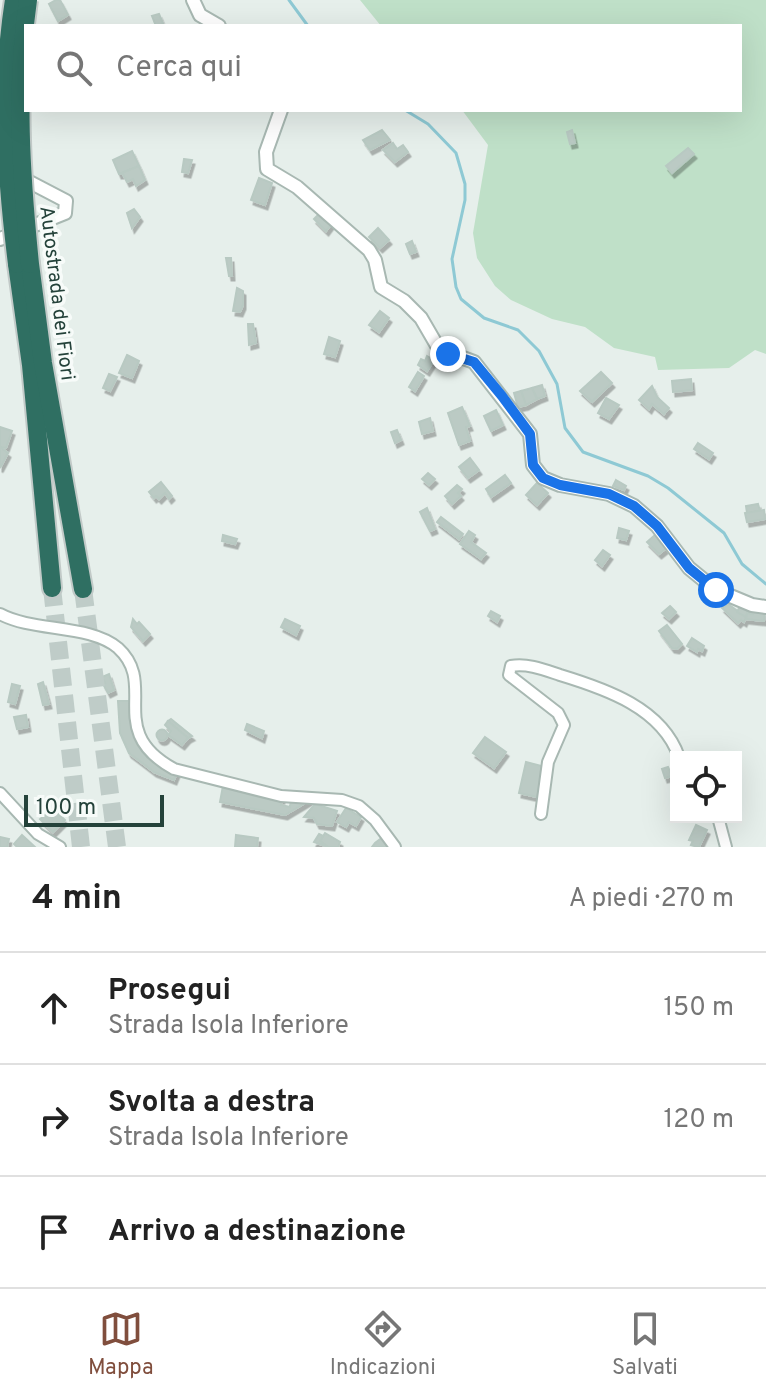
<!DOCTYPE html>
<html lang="it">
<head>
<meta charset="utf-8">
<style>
	:root { --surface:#fff; --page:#f2f2f2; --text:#222; --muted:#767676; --line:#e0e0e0; --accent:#804e3d }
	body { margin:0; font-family:Overpass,sans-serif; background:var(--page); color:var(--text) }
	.controls { position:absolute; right:24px; bottom:24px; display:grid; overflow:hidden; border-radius:0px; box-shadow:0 8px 32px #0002 }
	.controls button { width:72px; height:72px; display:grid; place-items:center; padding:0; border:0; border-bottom:2px solid var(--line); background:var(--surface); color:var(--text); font:40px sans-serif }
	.scale { position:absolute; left:24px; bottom:20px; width:140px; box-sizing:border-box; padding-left:8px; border:4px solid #24423a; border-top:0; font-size:22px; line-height:28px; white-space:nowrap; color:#24423a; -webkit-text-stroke:6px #f7fbf9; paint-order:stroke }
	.stop { position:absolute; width:24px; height:24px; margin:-18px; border:6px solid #1a73e8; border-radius:50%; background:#fff }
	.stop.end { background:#1a73e8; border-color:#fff; box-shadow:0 2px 8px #0008 }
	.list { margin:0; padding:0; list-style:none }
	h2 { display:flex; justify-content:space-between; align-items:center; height:104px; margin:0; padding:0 32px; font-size:34px }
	h2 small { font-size:26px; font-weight:400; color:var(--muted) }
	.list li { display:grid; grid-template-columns:52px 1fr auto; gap:24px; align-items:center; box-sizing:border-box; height:112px; padding:0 32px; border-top:2px solid var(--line) }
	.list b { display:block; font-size:30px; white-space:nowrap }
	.list p { margin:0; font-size:26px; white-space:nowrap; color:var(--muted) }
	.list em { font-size:26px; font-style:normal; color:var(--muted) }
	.icon { flex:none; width:44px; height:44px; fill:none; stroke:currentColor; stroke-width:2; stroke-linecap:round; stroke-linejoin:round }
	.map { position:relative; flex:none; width:766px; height:847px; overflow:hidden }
	.search { position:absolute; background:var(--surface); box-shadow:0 8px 32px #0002; left:24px; right:24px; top:24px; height:88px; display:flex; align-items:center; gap:20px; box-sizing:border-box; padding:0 28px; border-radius:0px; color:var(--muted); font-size:30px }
	.sheet { height:440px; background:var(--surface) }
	nav { display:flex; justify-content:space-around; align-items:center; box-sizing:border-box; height:112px; border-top:2px solid var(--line); background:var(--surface); font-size:22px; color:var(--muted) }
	nav a { display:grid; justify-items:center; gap:4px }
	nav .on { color:var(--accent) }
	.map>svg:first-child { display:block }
	.green { fill:#bfe0c8 }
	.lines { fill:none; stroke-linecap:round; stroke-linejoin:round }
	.stream { stroke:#8ec9d4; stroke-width:3 }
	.building { fill:#bbcac4; stroke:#b8c9c2; stroke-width:2; filter:url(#shadow) }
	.motorway-tunnel { stroke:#bfccc8; stroke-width:18; stroke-dasharray:18 9; stroke-linecap:butt }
	.minor-casing { stroke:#a8b8b2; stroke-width:14 }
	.tertiary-casing { stroke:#a8b8b2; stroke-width:16 }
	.motorway-casing { stroke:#c2cac8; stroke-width:22 }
	.minor { stroke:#fff; stroke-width:10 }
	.tertiary { stroke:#fff; stroke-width:12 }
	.motorway { stroke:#2f6f62; stroke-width:18 }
	.motorway-bridge-casing { stroke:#c2cac8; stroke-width:22; stroke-linecap:butt }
	.motorway-bridge { stroke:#2f6f62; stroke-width:18 }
	.route { stroke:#1a73e8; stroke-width:10 }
	.labels { text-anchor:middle; stroke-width:7; stroke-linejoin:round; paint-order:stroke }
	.street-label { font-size:20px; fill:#24423a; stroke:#f7fbf9 }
</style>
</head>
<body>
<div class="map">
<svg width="766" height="847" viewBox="0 0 766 847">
	<defs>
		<filter id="shadow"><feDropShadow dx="2.5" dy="4.5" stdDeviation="0" flood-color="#0004"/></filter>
	</defs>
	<rect width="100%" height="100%" fill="#e6efeb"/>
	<path class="green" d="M360 0H766V354L755 350 729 368 658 370 655 357 614 348 585 327 552 319 511 300 495 286 477 258 473 233 488 145 462 110H740V26H381Z"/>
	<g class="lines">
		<g class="stream">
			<path d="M289 0 308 26"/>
			<path d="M405 110 428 124 456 153 465 184V200L452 259 456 287 461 299 484 318 518 330 539 351 557 384 565 428 583 452 648 476 668 488 724 533 742 564 766 584"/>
		</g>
	</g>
	<g class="building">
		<path d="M56 0H60L68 15 58 21 49 4Z"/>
		<path d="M159 14 164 26H156L152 16Z"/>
		<path d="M382 130 390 140 370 150 363 140Z"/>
		<path d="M572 130 575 143 570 144 567 132Z"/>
		<path d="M393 143 397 149 403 145 408 152 395 162 383 150Z"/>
		<path d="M688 148 694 154 672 173 666 166Z"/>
		<path d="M132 151 139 166 119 174 113 160Z"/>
		<path d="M184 159 192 160 188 173 182 172Z"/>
		<path d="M139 166 145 180 136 186 133 179 127 182 123 174H119Z"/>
		<path d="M259 178 272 183 265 205 251 200Z"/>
		<path d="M134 209 140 217 132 228 127 213Z"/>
		<path d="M321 212 332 223 326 231 314 219Z"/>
		<path d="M378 228 389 240 380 248 369 237Z"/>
		<path d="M412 241 416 252 410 254 406 244Z"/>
		<path d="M226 258H231L232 276H229Z"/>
		<path d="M237 288 243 291V305L240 312 233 311Z"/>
		<path d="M380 311 389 318 379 332 369 325Z"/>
		<path d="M248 324H253L256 343 249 345Z"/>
		<path d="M329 337 340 341 335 357 324 354Z"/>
		<path d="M127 355 139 361 132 378 119 373Z"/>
		<path d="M427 356 434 360 427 371 418 365 421 359 425 361Z"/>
		<path d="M418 372 424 376 415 391 409 387Z"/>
		<path d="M601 372 612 383 592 402 580 391Z"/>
		<path d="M109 374 117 377 110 391 103 388Z"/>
		<path d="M691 379 692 390 673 392 672 381Z"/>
		<path d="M542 385 545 396 537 399 532 388Z"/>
		<path d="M652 386 657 397 669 408 664 414 652 404 649 409 639 400Z"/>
		<path d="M532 388 537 399 526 405 521 391Z"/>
		<path d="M521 391 526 405 518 407 514 393Z"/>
		<path d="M606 398 619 405 609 419 598 413Z"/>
		<path d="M462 407 470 426 466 427 470 441 459 445 448 413Z"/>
		<path d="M496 410 503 425 491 431 484 416Z"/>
		<path d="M430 418 433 431 422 434 419 422Z"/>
		<path d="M0 427 12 431 6 448 0 447Z"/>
		<path d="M397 430 401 440 395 443 391 432Z"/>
		<path d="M698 443 713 453 709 459 694 449Z"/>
		<path d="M0 447 8 453 0 468Z"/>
		<path d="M470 458 479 470 468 478 459 467Z"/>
		<path d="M428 473 435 479 429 485 422 479Z"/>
		<path d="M505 475 511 483 491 497 486 489Z"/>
		<path d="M616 480 626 486 624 490 613 486Z"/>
		<path d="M161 482 172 496 169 499 165 493 159 499 156 496 154 498 149 492Z"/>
		<path d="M537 483 548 493 537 505 526 495Z"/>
		<path d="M457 485 462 489 458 493 461 496 452 504 445 496Z"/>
		<path d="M758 504 760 511 747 513 746 506Z"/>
		<path d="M427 508 435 529 430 531 420 512Z"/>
		<path d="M764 510 765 519 747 522 745 513Z"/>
		<path d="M441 517 463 534 459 539 437 522Z"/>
		<path d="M619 528 629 531 626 540 617 538Z"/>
		<path d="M469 531 475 535 471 542 486 553 481 559 460 544Z"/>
		<path d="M223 535 237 539 235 544 222 541Z"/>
		<path d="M655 535 665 549 659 554 647 542Z"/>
		<path d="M603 550 610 555 602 566 595 560Z"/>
		<path d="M728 604 746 617 744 622 741 620 738 623 722 608Z"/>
		<path d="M741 604 754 610 753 614 747 613 746 617 737 612Z"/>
		<path d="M670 606 676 612 669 619 662 613Z"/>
		<path d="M754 610 765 612 764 621 746 619 747 613 753 614Z"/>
		<path d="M491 611 500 616 497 622 488 616Z"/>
		<path d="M133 619 137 624 139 622 150 634 143 641 131 627Z"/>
		<path d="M285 619 300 626 296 635 281 627Z"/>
		<path d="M667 625 682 644 677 649 672 648 659 631Z"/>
		<path d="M692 638 704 646 702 651 698 649 697 652 687 646Z"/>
		<path d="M109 674 114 690 108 693 103 684 105 683 102 677Z"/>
		<path d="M43 682 49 704 43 705 38 684Z"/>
		<path d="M12 684 20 686 15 704 8 702Z"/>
		<path d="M118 701H129V717L136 739 178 770 174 780 154 772 129 753 120 733Z"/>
		<path d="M26 715 28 727 17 729 14 717Z"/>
		<path d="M171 719 192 736 188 738 168 721Z"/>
		<path d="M168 721 188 738 182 745 168 735 171 731 165 725Z"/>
		<path d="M247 724 264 731 262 738 245 730Z"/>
		<circle cx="162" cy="735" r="5.5"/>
		<path d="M485 737 506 752 494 768 473 753Z"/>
		<path d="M526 762 545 767 537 797 519 793Z"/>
		<path d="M668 767 672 776 665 778 662 769Z"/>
		<path d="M223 786 282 798 281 805 290 807 291 800H310L285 815 220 802Z"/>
		<path d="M315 804 337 811 332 826 317 824 314 818 304 817Z"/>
		<path d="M346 808 361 817 356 826 349 822 346 827 337 822Z"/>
		<path d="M53 809 65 820 53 832 40 819Z"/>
		<path d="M696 825 707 830 699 847 691 845 693 841 689 840Z"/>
		<path d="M325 833 340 842 338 847H328L320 841Z"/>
		<path d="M319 834 323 836 320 841 328 847 314 842Z"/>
		<path d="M22 835 35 847H17L14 844Z"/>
		<path d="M236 835 258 838 257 847H235Z"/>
		<path d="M0 837 9 839 7 847H0Z"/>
		<path d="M383 837 390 847H372L375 843Z"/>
	</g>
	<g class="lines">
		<g class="motorway-tunnel">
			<path d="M52 588 81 847"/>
			<path d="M83 589 117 847"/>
		</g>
		<g class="minor-casing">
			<g id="minor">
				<path d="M0 614C33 632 90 624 118 648 159 685 104 731 174 769L281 796 342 800 359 806 375 820 395 847"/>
				<path d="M0 793 38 834 60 847"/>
				<path d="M541 814 548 762 564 725 558 713 509 675 511 666C528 663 545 670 560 675 606 689 662 708 679 757"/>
				<path d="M718 817 726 847"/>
			</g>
		</g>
		<g class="tertiary-casing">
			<g id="tertiary">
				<path d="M193 0 200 15 219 26"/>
				<path d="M281 110 266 152 267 169 297 187 369 250 375 260 381 287 404 301 421 318 439 349 474 362 530 434 533 465 543 478 560 485 609 494 634 506 657 526 689 568 716 590 752 605 766 607"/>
				<path d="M0 239 65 213 66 201 20 177"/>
			</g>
		</g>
		<g class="motorway-casing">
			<g id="motorway">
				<path d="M17 264 31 365 52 588"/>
				<path d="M30 264 43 363 83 589"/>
			</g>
		</g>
		<use href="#minor" class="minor"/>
		<use href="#tertiary" class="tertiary"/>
		<use href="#motorway" class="motorway"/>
		<g class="motorway-bridge-casing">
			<g id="motorway-bridge">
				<path d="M14 0C0 88 6 176 17 264"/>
				<path d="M28 0C15 89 21 175 30 264"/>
			</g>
		</g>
		<use href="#motorway-bridge" class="motorway-bridge"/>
	</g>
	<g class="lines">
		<path class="route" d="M448 354 474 362 502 396 530 434 533 465 543 478 560 485 609 494 634 506 657 526 689 568 716 590"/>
	</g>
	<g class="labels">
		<g class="street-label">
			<text transform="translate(58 293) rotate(83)" y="7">Autostrada dei Fiori</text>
		</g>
	</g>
</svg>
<div class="controls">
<button><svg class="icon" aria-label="locate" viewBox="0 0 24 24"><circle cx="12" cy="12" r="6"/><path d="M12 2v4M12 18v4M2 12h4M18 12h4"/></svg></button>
</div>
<div class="scale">100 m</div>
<div class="stop" style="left:716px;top:590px"></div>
<div class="stop end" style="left:448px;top:354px"></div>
<div class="search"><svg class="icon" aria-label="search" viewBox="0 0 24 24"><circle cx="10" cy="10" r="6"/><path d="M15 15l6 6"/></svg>Cerca qui</div>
</div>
<section class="sheet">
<h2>4 min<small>A piedi · 270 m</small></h2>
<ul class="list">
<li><svg class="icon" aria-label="ahead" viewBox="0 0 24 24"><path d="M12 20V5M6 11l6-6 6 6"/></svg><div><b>Prosegui</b><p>Strada Isola Inferiore</p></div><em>150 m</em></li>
<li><svg class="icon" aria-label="right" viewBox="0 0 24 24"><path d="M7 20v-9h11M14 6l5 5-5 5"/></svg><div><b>Svolta a destra</b><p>Strada Isola Inferiore</p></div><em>120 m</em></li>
<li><svg class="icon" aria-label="arrive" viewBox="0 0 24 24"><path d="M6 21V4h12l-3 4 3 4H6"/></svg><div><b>Arrivo a destinazione</b></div></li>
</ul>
</section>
<nav>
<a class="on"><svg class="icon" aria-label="map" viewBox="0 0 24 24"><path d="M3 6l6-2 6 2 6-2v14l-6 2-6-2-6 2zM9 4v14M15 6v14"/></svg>Mappa</a>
<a><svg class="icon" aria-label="directions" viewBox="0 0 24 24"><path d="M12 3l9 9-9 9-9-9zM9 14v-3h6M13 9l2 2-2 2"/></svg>Indicazioni</a>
<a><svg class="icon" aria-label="saved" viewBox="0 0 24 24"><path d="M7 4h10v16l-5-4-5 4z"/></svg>Salvati</a>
</nav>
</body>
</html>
